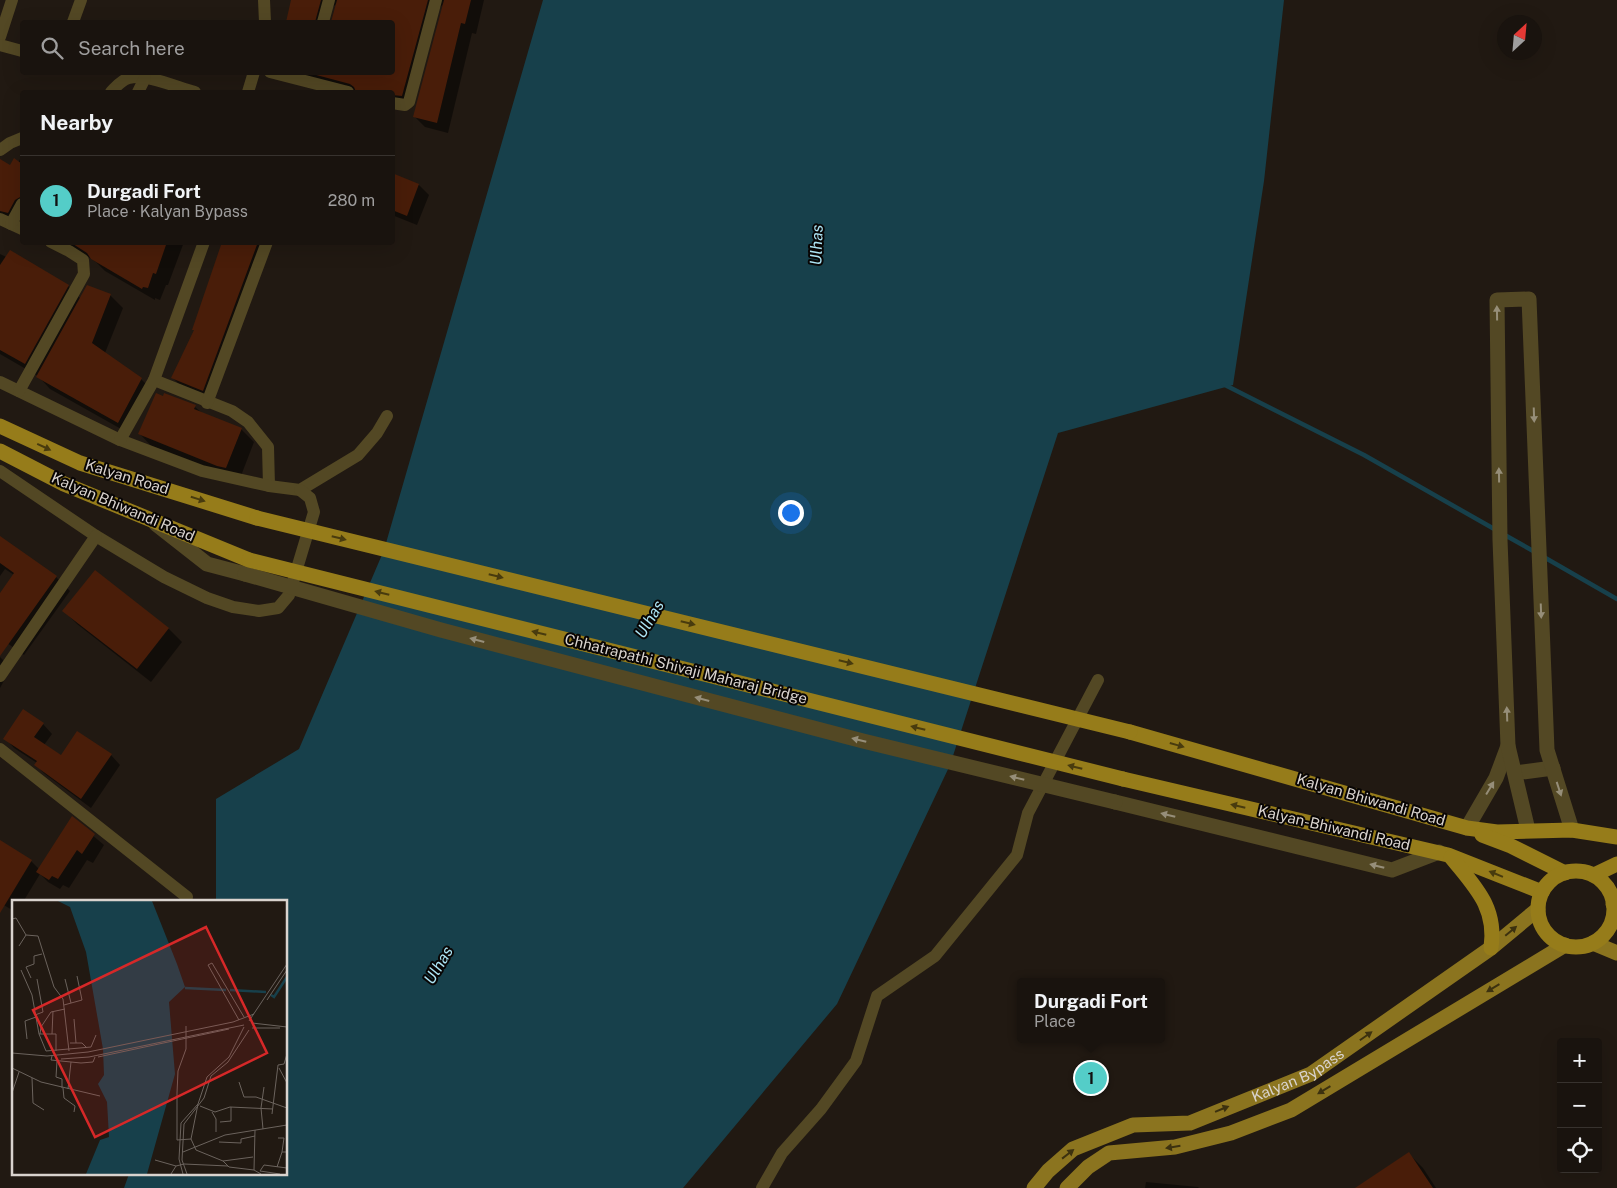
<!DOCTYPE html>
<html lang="en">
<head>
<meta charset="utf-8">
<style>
	:root { --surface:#19130e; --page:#221c17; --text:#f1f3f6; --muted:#9f9e9e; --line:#37322e; --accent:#54cdc8 }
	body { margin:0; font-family:"Public Sans",sans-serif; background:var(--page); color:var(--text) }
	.controls { position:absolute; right:15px; bottom:15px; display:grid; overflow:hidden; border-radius:5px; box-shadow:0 5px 20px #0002 }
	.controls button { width:45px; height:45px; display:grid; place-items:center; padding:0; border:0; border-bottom:1px solid var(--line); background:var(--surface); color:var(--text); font:25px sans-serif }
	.compass { position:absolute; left:1497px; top:15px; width:45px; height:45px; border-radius:50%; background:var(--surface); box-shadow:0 5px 20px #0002; rotate:26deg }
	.you { position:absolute; left:790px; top:512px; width:18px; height:18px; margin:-12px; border:4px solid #fff; border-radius:50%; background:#1a73e8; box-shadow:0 0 0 8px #1a73e833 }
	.badge { display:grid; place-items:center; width:32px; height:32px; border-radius:50%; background:var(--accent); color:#111; font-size:16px; font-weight:700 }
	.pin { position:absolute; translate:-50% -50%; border:2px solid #fff; box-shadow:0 1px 5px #0006 }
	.popup { position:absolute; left:1017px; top:978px; width:148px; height:65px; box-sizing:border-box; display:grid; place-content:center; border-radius:5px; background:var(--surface); filter:drop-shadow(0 1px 4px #0005); font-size:16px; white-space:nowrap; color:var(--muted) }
	.popup b { font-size:19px; color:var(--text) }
	.popup::after { content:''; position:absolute; left:50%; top:100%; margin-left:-10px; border:10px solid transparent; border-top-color:var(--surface) }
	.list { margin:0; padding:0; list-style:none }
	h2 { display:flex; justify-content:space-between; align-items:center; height:65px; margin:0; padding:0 20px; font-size:21px }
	h2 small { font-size:16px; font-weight:400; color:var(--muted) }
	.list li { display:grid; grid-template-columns:32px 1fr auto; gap:15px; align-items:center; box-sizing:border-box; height:90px; padding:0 20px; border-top:1px solid var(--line) }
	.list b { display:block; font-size:19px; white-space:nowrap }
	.list p { margin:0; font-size:16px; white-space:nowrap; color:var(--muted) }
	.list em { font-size:16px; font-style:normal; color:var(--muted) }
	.icon { flex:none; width:28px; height:28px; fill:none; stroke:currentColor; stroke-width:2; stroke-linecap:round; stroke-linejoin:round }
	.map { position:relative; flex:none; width:1617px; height:1188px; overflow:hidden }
	.search { position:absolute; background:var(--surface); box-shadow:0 5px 20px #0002; left:20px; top:20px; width:375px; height:55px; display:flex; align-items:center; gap:12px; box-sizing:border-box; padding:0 18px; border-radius:5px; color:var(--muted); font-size:19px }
	.panel { position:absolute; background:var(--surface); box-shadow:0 5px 20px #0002; left:20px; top:90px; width:375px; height:155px; border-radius:5px }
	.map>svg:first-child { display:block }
	.water { fill:#17404b }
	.shadow { fill:#0007 }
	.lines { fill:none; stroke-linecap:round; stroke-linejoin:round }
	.stream { stroke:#17404b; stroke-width:4.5 }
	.building { fill:#491d09 }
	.minor { stroke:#534824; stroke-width:12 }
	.tertiary { stroke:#534824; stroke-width:15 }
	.primary { stroke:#8b741f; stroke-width:15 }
	.trunk { stroke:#967c1a; stroke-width:15 }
	.tertiary-bridge { stroke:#534824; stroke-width:15 }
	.trunk-bridge { stroke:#967c1a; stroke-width:15 }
	.oneway { fill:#968e79 }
	.oneway2 { fill:#483b0e }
	.oneway3 { fill:#3c310f }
	.labels { text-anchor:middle; stroke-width:4; stroke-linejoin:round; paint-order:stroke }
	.street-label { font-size:15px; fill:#d9d3ce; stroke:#080504 }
	.water-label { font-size:16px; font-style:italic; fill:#ade5f5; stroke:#080504 }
	.inset-river { fill:none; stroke:#17404b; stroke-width:2.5 }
	.inset-road { fill:none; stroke:#6b635d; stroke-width:1 }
	.view { fill:#d62828; fill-opacity:0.15; stroke:#d62828; stroke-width:2.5 }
	.inset-edge { fill:none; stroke:#d9d3ce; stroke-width:2.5 }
</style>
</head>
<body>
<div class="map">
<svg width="1617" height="1188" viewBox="0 0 1617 1188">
	<rect width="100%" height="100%" fill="#211912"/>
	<path class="water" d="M543 0H1284L1264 181 1233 385 1058 433 950 765 837 1004 683 1188H124L129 1174H286V902H216V799L299 749 384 550Z"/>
	<g class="shadow">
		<path d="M292 0H484L476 34 472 33 448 133 425 127 414 116 445 2 439 9 413 107 392 108V92H354L290 76 286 72H392V22H333L338 2 332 8 328 22H288Z"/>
		<path d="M22 155V222L20 225 0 221V166L10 167 18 163Z"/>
		<path d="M392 175 419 185 429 195 417 225 392 215Z"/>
		<path d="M47 242H184L168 285H166L160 300 155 298V300L105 271 96 262 87 256Z"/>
		<path d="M224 242H262L213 400 183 388 173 378 195 331Z"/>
		<path d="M0 254 68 286 81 299 110 295 123 308 105 353 141 379 154 392 130 434 50 389 38 376 0 354Z"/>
		<path d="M165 394 195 407 202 413 241 429 254 442 239 481 153 448 140 434Z"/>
		<path d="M0 537 56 577 70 591 24 655 0 638V595L14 575 5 569 0 576Z"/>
		<path d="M95 571 169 629 182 642 151 682 77 624 64 611Z"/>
		<path d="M0 657 11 668 0 688Z"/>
		<path d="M43 724 52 734 44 745 62 756 111 755 120 765 91 808 45 774 36 765 37 763 14 748 5 738Z"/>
		<path d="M72 818 104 845 93 863 87 860 69 888 63 885 60 889 48 882 40 874 23 902H14V911L0 903V842L31 861 39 869Z"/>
		<path d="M1409 1154 1423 1168 1436 1188H1358Z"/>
		<path d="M1146 1182 1198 1187 1199 1188H1145Z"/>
	</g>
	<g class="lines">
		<g class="stream">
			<path d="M1223 384 1364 455 1496 530"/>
			<path d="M1503 534 1535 552"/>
			<path d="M1542 556 1617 599"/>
		</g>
	</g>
	<g class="building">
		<path d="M291 0H321L315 22H286Z"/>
		<path d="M337 0H428L402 96 392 95V92H356L354 87 350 84 305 72H392V22H331Z"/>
		<path d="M444 0H471L465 24 461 23 437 123 413 117Z"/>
		<path d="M14 158 22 164V196L15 200 8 213 0 211V159L10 165Z"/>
		<path d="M392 173 419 184 407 216 392 210Z"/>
		<path d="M70 242H167L156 274 153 273 148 288 143 287 142 289 91 259 87 253Z"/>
		<path d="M222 242H258L203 391 171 378 194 330H192Z"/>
		<path d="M10 250 69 285 25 364 0 350V265Z"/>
		<path d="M87 285 111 294 92 343 142 378 118 423 36 377Z"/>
		<path d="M156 393 163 396 164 393 196 405 194 409 242 428 226 468 217 466 138 434Z"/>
		<path d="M0 536 57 576 0 656V593L14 573 0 563Z"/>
		<path d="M95 570 169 628 137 669 62 611Z"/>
		<path d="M23 709 44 723 34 737 61 755 77 731 112 754 81 799 34 765 37 761 3 739Z"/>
		<path d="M72 816 95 834 82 854 77 850 58 879 52 876 49 880 36 872Z"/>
		<path d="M0 840 32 860 0 913Z"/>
		<path d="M1409 1152 1433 1188H1355Z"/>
	</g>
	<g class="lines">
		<g class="minor">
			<path d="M264 0 265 22"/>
			<path d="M73 22 81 0"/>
			<path d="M323 22 329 0"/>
			<path d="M0 37 12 0"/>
			<path d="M0 45 22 51"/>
			<path d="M270 72 348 92"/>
			<path d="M111 92C116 87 121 80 129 78 145 73 179 88 195 92"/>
			<path d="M138 92 145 78"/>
			<path d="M248 92 254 72"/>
			<path d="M392 103 405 105 409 102 436 0"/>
			<path d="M0 150 10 143 22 138"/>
			<path d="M0 219 22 229"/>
			<path d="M11 224 22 204"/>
			<path d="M154 380 232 411 248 422 268 447 269 486"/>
			<path d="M0 382 120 440 202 471 269 486 300 490 358 455 377 433 387 416"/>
			<path d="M19 391 84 274 83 260 69 251 51 242"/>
			<path d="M207 403 267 242"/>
			<path d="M120 440 154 380 204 242"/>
			<path d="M0 471 96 536 164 577 207 598 233 607 259 611 278 608 289 595 314 512 310 498 300 490"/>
			<path d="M0 676 96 536"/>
			<path d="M0 749 187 897"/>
			<path d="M762 1188 782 1153 821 1109 856 1061 877 996 935 956 1017 855 1028 813 1098 680"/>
		</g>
		<g class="tertiary">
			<path d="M156 524 207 564 245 574"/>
			<path d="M1515 773 1553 768"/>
			<path d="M1115 802 1392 870 1439 852"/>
			<path d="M1467 828 1496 778 1508 746"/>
			<path d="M1528 830 1508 746 1500 540 1497 300 1529 299 1547 750 1572 830"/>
		</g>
		<g class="primary">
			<path d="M1613 904 1617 907"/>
			<path d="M1593 943 1617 953"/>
			<path id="s1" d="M1034 1188 1048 1171 1073 1149 1133 1125 1190 1123 1311 1074 1491 948 1538 909"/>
			<path d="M1067 1188 1088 1167 1109 1153 1175 1147 1231 1133 1291 1110 1565 945"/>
		</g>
		<g class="trunk">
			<path d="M0 426 80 463 257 518"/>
			<path d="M0 451 64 484 249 560"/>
			<path d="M1130 732 1467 828 1497 832 1572 830 1617 837"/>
			<path d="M1123 779 1448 855 1542 892"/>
			<path d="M1482 835 1511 846 1565 873"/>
			<path d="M1451 857C1475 887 1497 907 1491 948"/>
			<circle cx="1576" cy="909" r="38"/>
			<path d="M1594 875 1617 864"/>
		</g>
		<path class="tertiary-bridge" d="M245 574 441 630 863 741 1115 802"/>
		<g class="trunk-bridge">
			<path d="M257 518 1130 732"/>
			<path d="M249 560 1123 779"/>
		</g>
	</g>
	<defs><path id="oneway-solid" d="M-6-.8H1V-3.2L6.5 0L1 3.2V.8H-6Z" transform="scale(1.25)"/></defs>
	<g class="oneway">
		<use href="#oneway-solid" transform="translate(1497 313) rotate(-91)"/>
		<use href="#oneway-solid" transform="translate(1534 415) rotate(88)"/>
		<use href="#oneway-solid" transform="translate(1499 475) rotate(-91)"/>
		<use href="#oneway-solid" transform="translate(1541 611) rotate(88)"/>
		<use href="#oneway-solid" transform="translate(477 640) rotate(-165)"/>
		<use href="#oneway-solid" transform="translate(702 699) rotate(-165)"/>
		<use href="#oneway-solid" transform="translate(1507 714) rotate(-92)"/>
		<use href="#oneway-solid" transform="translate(859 740) rotate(-166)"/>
		<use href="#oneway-solid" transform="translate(1017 778) rotate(-166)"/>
		<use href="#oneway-solid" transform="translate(1490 788) rotate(-59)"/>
		<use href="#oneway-solid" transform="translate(1559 789) rotate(72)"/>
		<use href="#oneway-solid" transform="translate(1168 815) rotate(-166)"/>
		<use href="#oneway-solid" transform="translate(1377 866) rotate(-166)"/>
	</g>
	<g class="oneway2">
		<use href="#oneway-solid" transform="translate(44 447) rotate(25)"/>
		<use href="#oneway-solid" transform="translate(198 499) rotate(17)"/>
		<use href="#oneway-solid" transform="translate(339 538) rotate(14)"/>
		<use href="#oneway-solid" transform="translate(496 576) rotate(14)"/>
		<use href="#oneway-solid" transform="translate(382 593) rotate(-166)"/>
		<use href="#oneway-solid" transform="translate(688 623) rotate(14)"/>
		<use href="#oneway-solid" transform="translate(539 633) rotate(-166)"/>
		<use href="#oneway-solid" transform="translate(846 662) rotate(14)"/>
		<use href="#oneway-solid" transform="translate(918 728) rotate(-166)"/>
		<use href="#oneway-solid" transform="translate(1177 745) rotate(16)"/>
		<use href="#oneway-solid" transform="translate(1075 767) rotate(-166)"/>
		<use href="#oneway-solid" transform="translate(1238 806) rotate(-167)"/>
		<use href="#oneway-solid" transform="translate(1496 874) rotate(-158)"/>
	</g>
	<g class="oneway3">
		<use href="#oneway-solid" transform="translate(1511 931) rotate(-40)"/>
		<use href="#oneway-solid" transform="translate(1493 988) rotate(149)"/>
		<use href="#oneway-solid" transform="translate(1366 1036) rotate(-35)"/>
		<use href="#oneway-solid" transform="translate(1324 1090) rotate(149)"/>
		<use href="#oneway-solid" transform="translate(1222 1109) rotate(-22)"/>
		<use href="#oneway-solid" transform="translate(1173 1147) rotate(171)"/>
		<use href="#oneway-solid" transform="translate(1068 1154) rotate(-38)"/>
	</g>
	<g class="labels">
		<g class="street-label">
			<text transform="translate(127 477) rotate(17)" y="5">Kalyan Road</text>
			<text transform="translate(123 507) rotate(23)" y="5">Kalyan Bhiwandi Road</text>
			<text transform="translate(686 669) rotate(14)" y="5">Chhatrapathi Shivaji Maharaj Bridge</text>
			<text transform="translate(1371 800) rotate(16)" y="5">Kalyan Bhiwandi Road</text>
			<text transform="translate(1334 828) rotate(13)" y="5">Kalyan-Bhiwandi Road</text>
			<text dy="5" stroke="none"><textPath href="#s1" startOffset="295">Kalyan Bypass</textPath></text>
		</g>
		<g class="water-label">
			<text transform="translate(816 245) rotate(-88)" y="6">Ulhas</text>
			<text transform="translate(649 619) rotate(-59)" y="6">Ulhas</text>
			<text transform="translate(438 965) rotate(-59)" y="6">Ulhas</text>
		</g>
	</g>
	<g transform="translate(12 900)">
		<rect width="275" height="275" fill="#211912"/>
		<path d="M46 1H140L165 64 173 87 157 102 163 174 135 274H74L88 240 97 237 95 202 86 184 92 175 91 149 74 52 58 7Z" fill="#17404b"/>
		<path class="inset-river" d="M173 88 214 90M218 90 254 92M259 95 262 97 275 77"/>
		<path class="inset-road" d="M0 19 4 18 14 35M7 46 14 35 26 36 42 87 51 99 57 151M9 70 20 95 27 134M19 78 14 67 22 64V56L30 54M53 79 59 103M255 100 275 70M52 105 70 100 65 76M23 115 31 112 25 79M62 119 64 143M227 120 196 65 200 63 232 117M237 121 275 64M240 123 275 127M174 126V149L166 171 165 193V240L179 239M240 128H268M28 134 29 127 39 112 53 109M40 134 41 111M15 139 13 121 24 117M58 143H70L75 148M34 151 79 147 84 135M34 151 27 134H44V151M0 153 35 156 76 152 221 122 242 114M40 156 39 160 69 163 81 162 83 157M86 157 217 129M49 159 77 157 232 125M45 161 44 177 50 179V188M0 168 29 182 88 196M267 168 275 183M20 178 21 203 32 210M227 182 232 197H244L275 208M51 188 52 198 63 206 62 212M56 189 59 162M0 193 7 172M0 202V220M186 204 179 239 184 250 211 261 217 267 242 270 249 274M188 206 203 212 218 207 261 209M200 212 204 219V232M260 214 266 165 272 164 275 154M208 222 219 221V207M251 229 249 208 252 187M266 238H272L270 252H275M207 242 229 243V239L243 236M171 252 213 235 275 225M143 260 164 266M211 261 241 257M265 267 270 252M242 270 243 230M159 274 164 266 172 264 216 266M171 274 167 259 169 223 186 204 195 177 217 157 232 127M175 274 170 260 172 224 192 198 199 176 216 162 237 130M268 274 248 271 252 265 275 268"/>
		<path class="view" d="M194 27 255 153 83 237 21 110Z"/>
		<rect width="275" height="275" class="inset-edge"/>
	</g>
</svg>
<div class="controls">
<button>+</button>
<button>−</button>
<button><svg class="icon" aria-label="locate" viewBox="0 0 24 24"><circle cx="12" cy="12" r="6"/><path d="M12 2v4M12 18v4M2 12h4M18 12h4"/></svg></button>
</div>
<svg class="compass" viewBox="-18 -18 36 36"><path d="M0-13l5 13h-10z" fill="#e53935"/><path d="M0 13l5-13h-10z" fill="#9f9e9e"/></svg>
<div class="you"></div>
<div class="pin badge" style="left:1091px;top:1078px">1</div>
<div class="popup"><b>Durgadi Fort</b>Place</div>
<div class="search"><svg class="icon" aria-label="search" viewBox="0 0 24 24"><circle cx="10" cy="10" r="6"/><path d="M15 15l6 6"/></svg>Search here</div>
<section class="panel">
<h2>Nearby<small></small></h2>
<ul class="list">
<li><span class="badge">1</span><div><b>Durgadi Fort</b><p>Place · Kalyan Bypass</p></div><em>280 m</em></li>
</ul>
</section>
</div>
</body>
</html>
